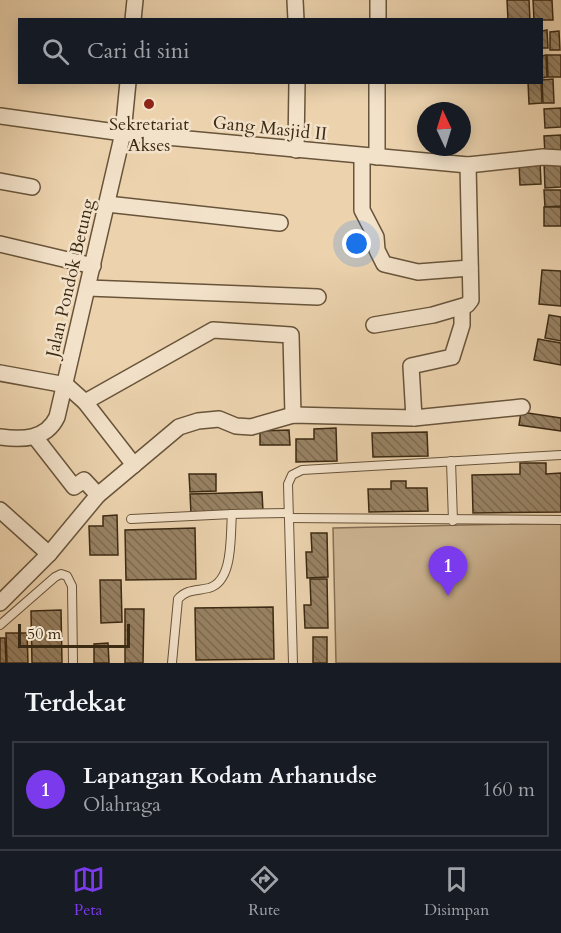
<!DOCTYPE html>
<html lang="id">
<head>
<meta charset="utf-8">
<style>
	:root { --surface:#171b24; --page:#242831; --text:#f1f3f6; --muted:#9ea1a6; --line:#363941; --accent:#7c3aed }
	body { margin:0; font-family:Cardo,serif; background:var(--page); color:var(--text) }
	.compass { position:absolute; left:417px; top:102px; width:54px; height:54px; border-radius:50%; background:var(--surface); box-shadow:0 3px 15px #0003; rotate:356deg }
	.scale { position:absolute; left:18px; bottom:15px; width:112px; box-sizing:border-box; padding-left:6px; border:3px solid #3c2a13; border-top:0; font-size:16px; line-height:21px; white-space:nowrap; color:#3c2a13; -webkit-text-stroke:4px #f3e2ca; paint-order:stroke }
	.you { position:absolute; left:357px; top:244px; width:21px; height:21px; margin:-15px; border:4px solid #fff; border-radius:50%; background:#1a73e8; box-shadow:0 0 0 9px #1a73e833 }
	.badge { display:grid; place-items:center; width:39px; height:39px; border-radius:50%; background:var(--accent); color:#fff; font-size:20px; font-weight:700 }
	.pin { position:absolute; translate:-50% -50px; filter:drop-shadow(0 2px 3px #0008) }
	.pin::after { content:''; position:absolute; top:32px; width:21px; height:18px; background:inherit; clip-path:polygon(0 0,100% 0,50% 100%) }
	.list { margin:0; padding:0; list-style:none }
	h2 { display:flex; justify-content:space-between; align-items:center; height:78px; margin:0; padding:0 24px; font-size:26px }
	h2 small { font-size:20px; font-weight:400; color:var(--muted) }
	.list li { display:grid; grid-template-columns:39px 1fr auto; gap:18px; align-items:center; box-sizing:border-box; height:96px; margin:0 12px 12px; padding:0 12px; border:2px solid var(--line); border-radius:0px }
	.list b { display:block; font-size:22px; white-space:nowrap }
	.list p { margin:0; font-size:20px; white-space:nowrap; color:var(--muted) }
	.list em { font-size:20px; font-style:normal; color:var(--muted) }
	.icon { flex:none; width:33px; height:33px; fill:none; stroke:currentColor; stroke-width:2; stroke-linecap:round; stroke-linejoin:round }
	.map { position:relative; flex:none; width:561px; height:663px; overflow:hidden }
	.search { position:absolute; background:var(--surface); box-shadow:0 3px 15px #0003; left:18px; right:18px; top:18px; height:66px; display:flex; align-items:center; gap:15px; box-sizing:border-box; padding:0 21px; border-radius:0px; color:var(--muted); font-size:22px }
	.sheet { height:186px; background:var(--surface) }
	nav { display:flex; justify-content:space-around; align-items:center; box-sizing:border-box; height:84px; border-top:2px solid var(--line); background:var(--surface); font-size:16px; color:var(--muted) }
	nav a { display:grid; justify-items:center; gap:3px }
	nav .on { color:var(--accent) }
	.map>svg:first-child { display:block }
	.grass { fill:#ceb694; stroke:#857054; stroke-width:1.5 }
	.building { fill:url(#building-back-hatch); stroke:#3c2a13; stroke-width:1.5 }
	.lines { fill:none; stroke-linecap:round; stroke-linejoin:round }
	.lane-casing { stroke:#68543a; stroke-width:10 }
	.street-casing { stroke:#68543a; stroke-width:18 }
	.lane { stroke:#f3e2ca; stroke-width:8 }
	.street { stroke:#f3e2ca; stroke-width:15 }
	.poi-dot { fill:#8f2418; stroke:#f3e2ca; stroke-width:2 }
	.labels { text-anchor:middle; stroke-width:5; stroke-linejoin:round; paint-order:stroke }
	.poi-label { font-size:18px; fill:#3c2a13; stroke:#f3e2ca }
	.street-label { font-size:18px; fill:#3c2a13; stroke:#f3e2ca }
</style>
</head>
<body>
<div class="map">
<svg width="561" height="663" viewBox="0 0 561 663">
	<defs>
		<pattern id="building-back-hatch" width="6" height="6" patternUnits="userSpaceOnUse" patternTransform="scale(1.5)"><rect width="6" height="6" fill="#988264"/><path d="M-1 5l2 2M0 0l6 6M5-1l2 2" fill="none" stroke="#7d6b51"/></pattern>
	</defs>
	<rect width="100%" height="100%" fill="#ecd3ae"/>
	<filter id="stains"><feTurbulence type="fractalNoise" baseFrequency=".00333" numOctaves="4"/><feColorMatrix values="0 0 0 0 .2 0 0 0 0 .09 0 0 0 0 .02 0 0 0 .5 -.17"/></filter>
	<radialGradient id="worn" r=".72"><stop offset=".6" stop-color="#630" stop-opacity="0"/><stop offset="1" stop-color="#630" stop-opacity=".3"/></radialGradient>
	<path class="grass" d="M561 523V663H336L333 528Z"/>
	<g class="building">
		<path d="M507 0H529L530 20H508Z"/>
		<path d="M533 0H552L553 20H534Z"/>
		<path d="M547 30 548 48H542V31Z"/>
		<path d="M559 31 560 50H550V32Z"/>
		<path d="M546 55 547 77 542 78V56Z"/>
		<path d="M547 55H561V77H548Z"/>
		<path d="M553 79 554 103H543L542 80Z"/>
		<path d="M528 82H541L542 103 529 104Z"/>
		<path d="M561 108V127L545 128 544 109Z"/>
		<path d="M561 135V153L545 154 544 136Z"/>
		<path d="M540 161 541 184 520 185 519 162Z"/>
		<path d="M561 161V187L545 188 544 162Z"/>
		<path d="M544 190H561V206L545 207Z"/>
		<rect x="544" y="207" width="17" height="19"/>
		<path d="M542 270 561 271V306L539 304Z"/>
		<path d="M549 315 561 317V341L545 338Z"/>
		<path d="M538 339 561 343V365L534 360Z"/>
		<path d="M521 412 561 418V431L519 425Z"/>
		<path d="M336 428 337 461 296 462V439H314V429Z"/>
		<path d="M289 430 290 445H260V431Z"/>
		<path d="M427 432 428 456 373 457 372 433Z"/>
		<path d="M520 463H546V474L561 473V512L473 513 472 475 520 474Z"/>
		<path d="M189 474H216V491L190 492Z"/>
		<path d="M391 481H406V488H427L428 511 369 512 368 489H391Z"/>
		<path d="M262 492 263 512 191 514 190 494Z"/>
		<path d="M117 515 118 555H90L89 526H103V516Z"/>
		<path d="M195 528 196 579 126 580 125 530Z"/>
		<path d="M311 533H327L328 577 307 578 306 552H312Z"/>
		<path d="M310 579H327L328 628H305L304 605H311Z"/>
		<path d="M100 580H121L122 622 101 623Z"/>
		<path d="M273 607 274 659 196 660 195 608Z"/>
		<path d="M125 609H144L143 663H125Z"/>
		<path d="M61 610 62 663H32L31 611Z"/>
		<path d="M6 633H27L28 663H7Z"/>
		<rect x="313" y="637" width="14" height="26"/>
		<path d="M0 638H5L6 663H0Z"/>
		<path d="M108 643 109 663H94V644Z"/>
	</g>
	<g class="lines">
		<g class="lane-casing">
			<g id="lane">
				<path d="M451 461 453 521"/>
				<path d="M289 518 561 520"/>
				<path d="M131 519 232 514"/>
				<path d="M0 625 55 577 61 574 67 576 72 586 73 663"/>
				<path d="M172 663 178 599C187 589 196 591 209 588 234 581 230 535 232 514L288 513"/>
				<path d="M293 663 288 484 292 475 302 470 561 455"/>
			</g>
		</g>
		<g class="street-casing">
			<g id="street">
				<path d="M295 0 296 20"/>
				<path d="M133 20 135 0"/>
				<path d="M378 20V0"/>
				<path d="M0 116 123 133 468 165 543 157 561 158"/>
				<path d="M296 150 297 82"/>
				<path d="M362 156V210L376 237 377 250 384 264 418 272 470 268"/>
				<path d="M377 157V82"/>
				<path d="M0 181 32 187"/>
				<path d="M107 204 280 223"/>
				<path d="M0 244 93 266"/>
				<path d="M88 288 318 297"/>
				<path d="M374 325 433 315 467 305 471 300 468 165"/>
				<path d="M0 373 66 385 85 402 213 330 291 335 293 415"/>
				<path d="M85 402 134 465"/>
				<path d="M414 418 522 407"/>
				<path d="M0 437C22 440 46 440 57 417L123 133 128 82"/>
				<path d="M35 437 74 487 84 480 98 495 179 427 198 421 219 419 236 426 251 427 293 415 414 418 411 366 452 357 462 325V307"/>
				<path d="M0 510 49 554"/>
				<path d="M0 603 49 554 98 495"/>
			</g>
		</g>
		<use href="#lane" class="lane"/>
		<use href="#street" class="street"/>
	</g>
	<circle class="poi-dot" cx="149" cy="104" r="6"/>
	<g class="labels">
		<g class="poi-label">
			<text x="149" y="130">Sekretariat<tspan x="149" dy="21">Akses</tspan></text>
		</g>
		<g class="street-label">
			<text transform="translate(270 128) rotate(6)" y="6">Gang Masjid II</text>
			<text transform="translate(70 278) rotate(-77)" y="6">Jalan Pondok Betung</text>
		</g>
	</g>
	<rect width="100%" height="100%" filter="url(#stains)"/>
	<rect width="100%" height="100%" fill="url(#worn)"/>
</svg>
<svg class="compass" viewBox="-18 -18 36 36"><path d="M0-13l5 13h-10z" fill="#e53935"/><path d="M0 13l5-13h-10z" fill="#9ea1a6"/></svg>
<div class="scale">50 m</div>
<div class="you"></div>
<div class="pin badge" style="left:448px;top:596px">1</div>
<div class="search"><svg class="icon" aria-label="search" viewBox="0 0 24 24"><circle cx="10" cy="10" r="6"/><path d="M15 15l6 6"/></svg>Cari di sini</div>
</div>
<section class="sheet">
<h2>Terdekat<small></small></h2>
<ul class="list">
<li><span class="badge">1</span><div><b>Lapangan Kodam Arhanudse</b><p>Olahraga</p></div><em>160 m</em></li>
</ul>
</section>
<nav>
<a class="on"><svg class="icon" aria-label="map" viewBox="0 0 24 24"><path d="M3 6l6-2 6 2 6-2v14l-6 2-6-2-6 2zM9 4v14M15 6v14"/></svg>Peta</a>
<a><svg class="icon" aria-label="directions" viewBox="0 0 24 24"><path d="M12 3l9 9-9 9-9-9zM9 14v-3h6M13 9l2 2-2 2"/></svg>Rute</a>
<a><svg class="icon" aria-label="saved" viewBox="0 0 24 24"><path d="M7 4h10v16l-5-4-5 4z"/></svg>Disimpan</a>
</nav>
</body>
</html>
